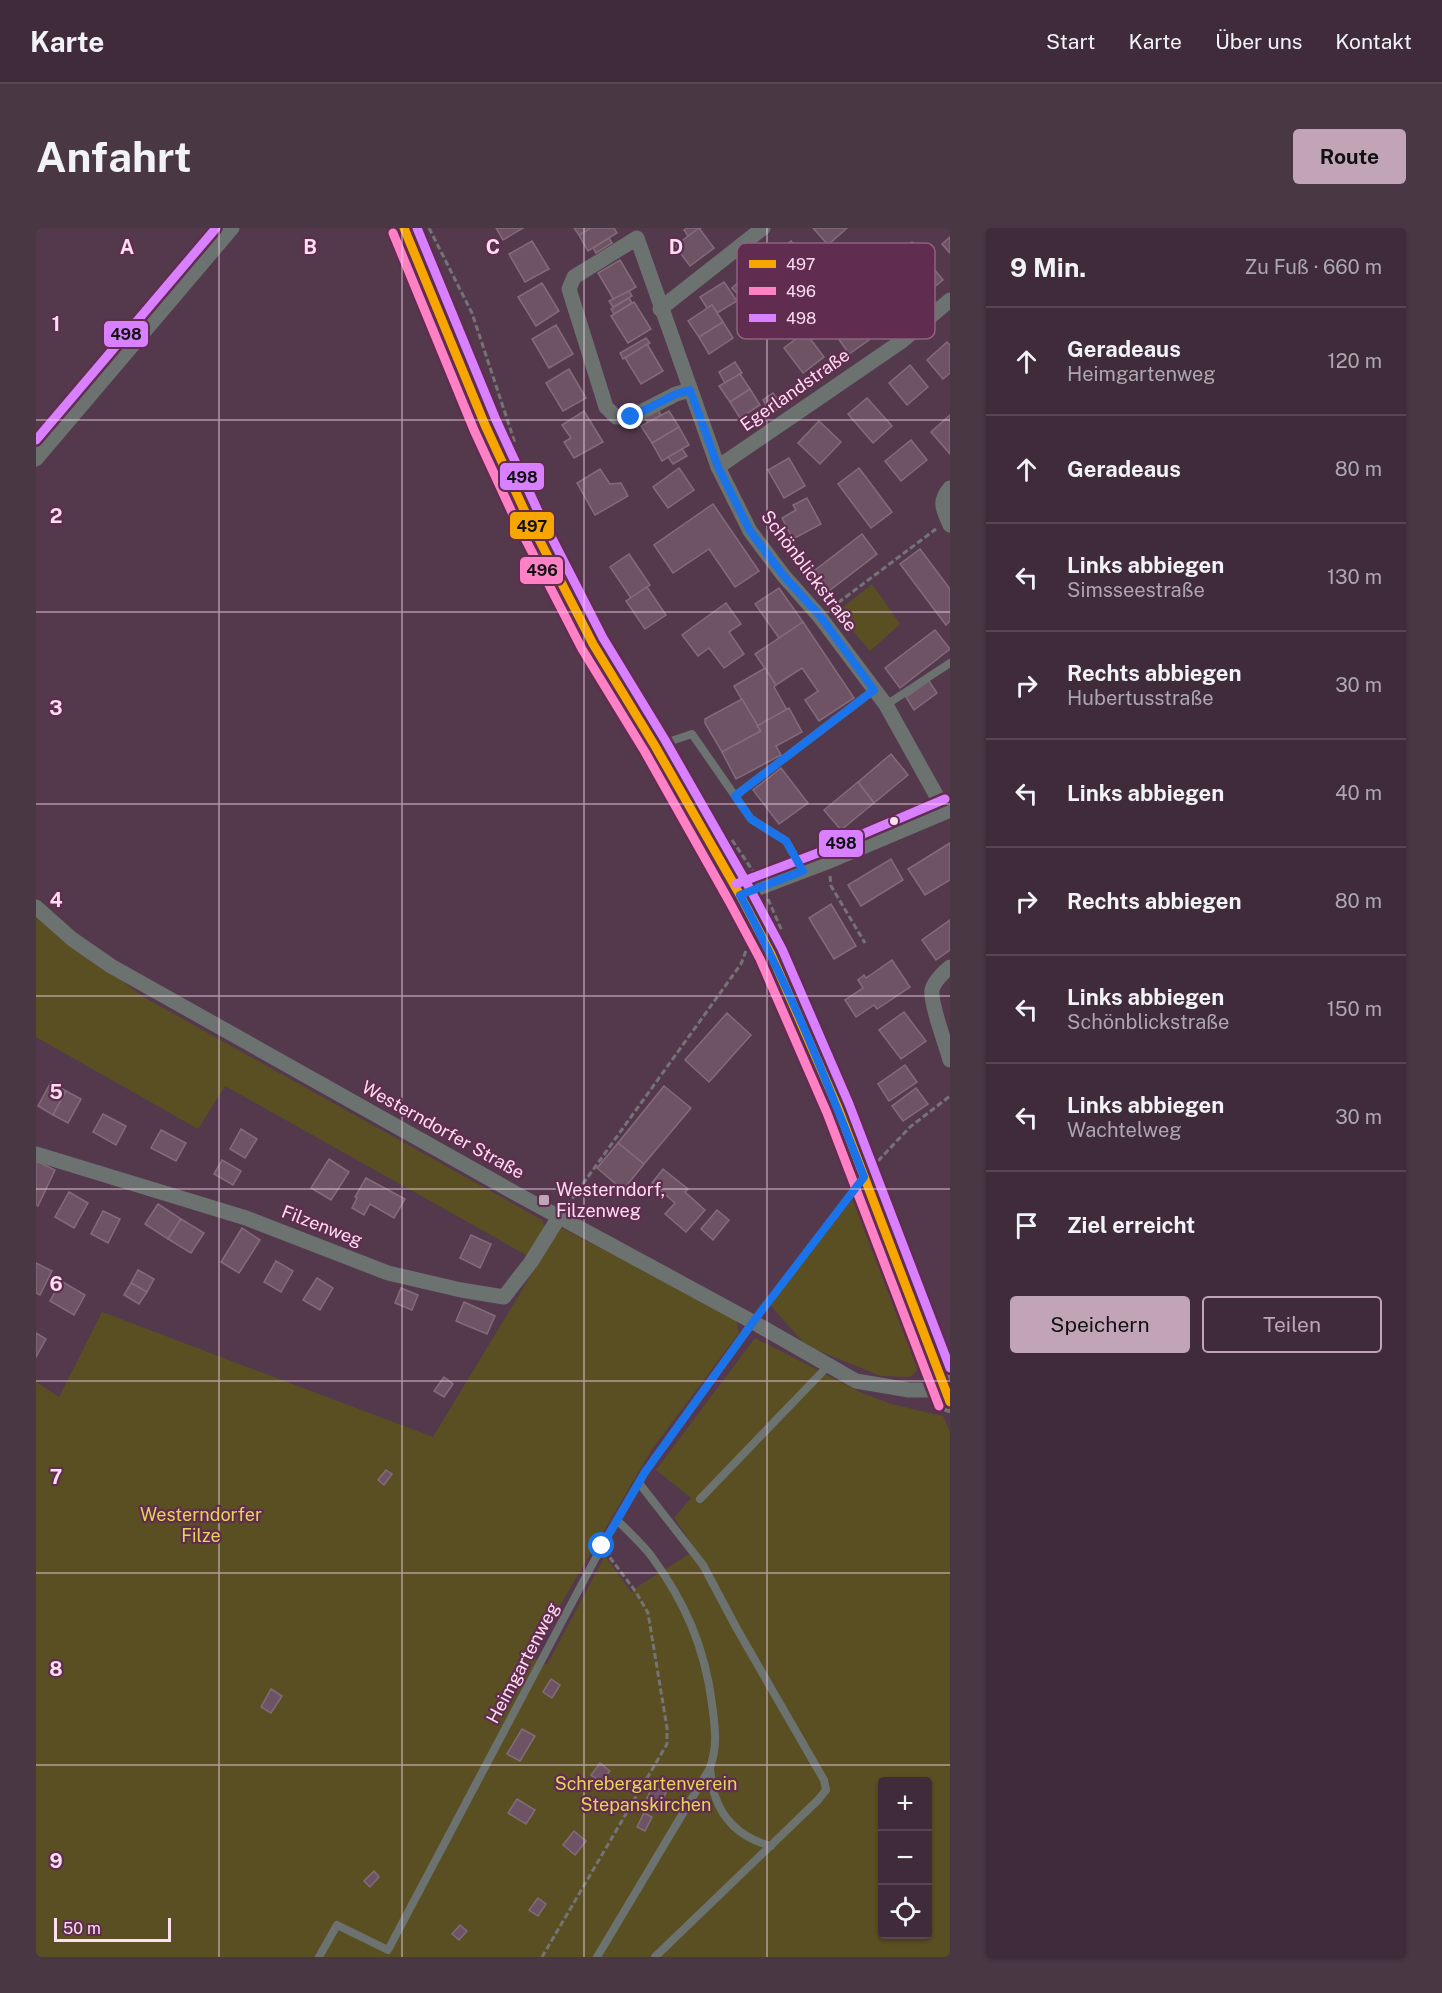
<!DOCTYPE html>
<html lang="de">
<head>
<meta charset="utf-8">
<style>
	:root { --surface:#3f2b39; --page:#4a3744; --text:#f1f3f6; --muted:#ada7ae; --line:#584753; --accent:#c2a4b7 }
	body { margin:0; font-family:"Public Sans",sans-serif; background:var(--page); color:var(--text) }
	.controls { position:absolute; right:18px; bottom:18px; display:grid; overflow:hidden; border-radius:6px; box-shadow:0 2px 4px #0004 }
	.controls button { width:54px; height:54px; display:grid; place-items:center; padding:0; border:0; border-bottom:2px solid var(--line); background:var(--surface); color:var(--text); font:30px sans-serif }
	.scale { position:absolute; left:18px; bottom:15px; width:117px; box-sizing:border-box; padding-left:6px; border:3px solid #fedef1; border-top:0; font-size:16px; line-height:21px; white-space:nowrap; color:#fedef1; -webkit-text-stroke:4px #602d50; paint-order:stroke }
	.stop { position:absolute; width:18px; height:18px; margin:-14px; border:4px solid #1a73e8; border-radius:50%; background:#fff }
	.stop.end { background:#1a73e8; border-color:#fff; box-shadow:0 2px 6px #0008 }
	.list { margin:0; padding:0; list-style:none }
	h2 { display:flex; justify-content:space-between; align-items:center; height:78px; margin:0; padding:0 24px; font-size:26px }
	h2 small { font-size:20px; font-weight:400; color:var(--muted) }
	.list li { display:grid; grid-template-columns:39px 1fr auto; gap:18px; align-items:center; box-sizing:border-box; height:108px; padding:0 24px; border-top:2px solid var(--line) }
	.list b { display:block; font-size:22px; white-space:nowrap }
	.list p { margin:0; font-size:20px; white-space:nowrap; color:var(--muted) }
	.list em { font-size:20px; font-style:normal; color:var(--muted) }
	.actions { display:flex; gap:12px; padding:18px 24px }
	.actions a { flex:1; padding:14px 0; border:2px solid var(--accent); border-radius:6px; text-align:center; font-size:21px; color:var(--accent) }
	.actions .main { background:var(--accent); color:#111 }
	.icon { flex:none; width:33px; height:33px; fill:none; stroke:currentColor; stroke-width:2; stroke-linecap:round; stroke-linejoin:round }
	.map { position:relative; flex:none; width:914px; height:1729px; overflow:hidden; border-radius:6px }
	header { display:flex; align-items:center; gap:36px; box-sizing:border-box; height:84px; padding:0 30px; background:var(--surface); border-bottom:2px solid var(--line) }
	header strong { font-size:28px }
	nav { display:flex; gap:33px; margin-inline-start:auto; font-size:21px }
	.intro { display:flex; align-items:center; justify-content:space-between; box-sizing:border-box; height:144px; padding:0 36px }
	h1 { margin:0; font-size:42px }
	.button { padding:15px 27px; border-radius:6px; background:var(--accent); color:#111; font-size:21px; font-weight:700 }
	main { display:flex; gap:36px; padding:0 36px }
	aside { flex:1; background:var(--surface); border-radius:6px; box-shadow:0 2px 4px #0004 }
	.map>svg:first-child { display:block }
	.green { fill:#5a4f22; fill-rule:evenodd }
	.building { fill:#6e5365; stroke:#836b7b; stroke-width:1.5 }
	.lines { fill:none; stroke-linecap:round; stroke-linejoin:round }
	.path { stroke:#757376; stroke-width:3; stroke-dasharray:6 3; stroke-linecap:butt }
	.lane { stroke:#6c7270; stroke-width:8 }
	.street { stroke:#6c7270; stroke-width:15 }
	.secondary { stroke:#6b7471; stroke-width:22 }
	.bus-1-casing { stroke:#602d50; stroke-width:14 }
	.bus-2-casing { stroke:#602d50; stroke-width:14 }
	.bus-3-casing { stroke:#602d50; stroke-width:14 }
	.bus-1 { stroke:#f7a600; stroke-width:9 }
	.bus-2 { stroke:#ff80c5; stroke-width:9 }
	.bus-3 { stroke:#d880ff; stroke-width:9 }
	.route { stroke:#1a73e8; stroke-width:8 }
	.grid { fill:none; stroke:#fedef1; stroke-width:1.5; stroke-opacity:0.55 }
	.bus-dot { fill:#fedef1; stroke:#602d50; stroke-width:2 }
	.poi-dot { fill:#c2a4b7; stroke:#602d50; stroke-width:2 }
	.labels { text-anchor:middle; stroke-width:4.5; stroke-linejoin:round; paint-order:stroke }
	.street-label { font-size:18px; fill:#fedef1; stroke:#602d50 }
	.poi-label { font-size:18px; fill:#fedef1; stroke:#602d50; text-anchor:start }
	.park-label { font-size:18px; fill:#e6d455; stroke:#602d50 }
	.key { fill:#602d50; stroke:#8f6280; stroke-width:1.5 }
	.key-label { font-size:16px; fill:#fedef1 }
	.grid-label { font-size:20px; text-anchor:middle; font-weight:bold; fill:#fedef1; stroke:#602d50; stroke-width:4.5; stroke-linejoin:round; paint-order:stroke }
	.line-badge { stroke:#602d50; stroke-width:2 }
	.pale-badge-label { font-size:16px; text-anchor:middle; font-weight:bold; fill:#111 }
</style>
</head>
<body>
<header>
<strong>Karte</strong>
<nav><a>Start</a><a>Karte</a><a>Über uns</a><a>Kontakt</a></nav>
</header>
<div class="intro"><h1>Anfahrt</h1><a class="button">Route</a></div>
<main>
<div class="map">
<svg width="914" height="1729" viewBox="0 0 914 1729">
	<rect width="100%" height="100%" fill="#54394c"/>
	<g class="green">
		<path d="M836 356 864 396 834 423 801 384Z"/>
		<path d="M0 683 104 767 506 992 509 1000 494 1029 189 858 162 901 0 809Z"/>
		<path d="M823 963 887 1136 874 1149 845 1148 771 1118 733 1076Z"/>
		<path d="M524 999 700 1091 703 1105 616 1221 495 1427 511 1437 569 1328 595 1364 604 1357 660 1322 638 1290 655 1270 620 1242 719 1110 826 1165 855 1176 907 1188 914 1204V1729H0V1154L23 1169 66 1084 397 1209ZM846 1554H892V1706H846Z"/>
	</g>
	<g class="building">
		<path d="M460 0H487L467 12Z"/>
		<path d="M538 0H555L543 7Z"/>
		<path d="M555 0H578L581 5 552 23 543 7Z"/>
		<path d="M651 0H665L652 8 648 2Z"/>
		<path d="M663 0 678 20 654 38 639 18Z"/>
		<path d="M777 0H811L792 17Z"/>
		<path d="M914 9V25L906 16Z"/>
		<path d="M573 10 576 15 560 25 557 20Z"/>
		<path d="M496 13 513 41 489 54 473 26Z"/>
		<path d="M755 13 780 41 754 62 730 34Z"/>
		<path d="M876 14 907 52 886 69 855 31Z"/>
		<path d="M584 32 600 59 578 72 562 45Z"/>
		<path d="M718 40 745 70 724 90 696 60Z"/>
		<path d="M688 54 701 73 681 85 676 77 671 80 664 69Z"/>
		<path d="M506 55 523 83 500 98 482 69Z"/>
		<path d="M593 63 596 68 577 79 573 73Z"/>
		<path d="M593 70 596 75 578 86 575 81Z"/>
		<path d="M598 74 615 101 592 115 575 88Z"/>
		<path d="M676 77 687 94 663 109 652 93Z"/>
		<path d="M816 86 833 112 813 126 795 100Z"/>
		<path d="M687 94 697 110 673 126 663 109Z"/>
		<path d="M520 97 537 126 513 140 496 111Z"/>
		<path d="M769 104 788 129 767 145 748 120Z"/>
		<path d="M610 110 614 115 587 131 584 125Z"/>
		<path d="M911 114 914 117V145L907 151 891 132Z"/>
		<path d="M611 116 627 143 605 156 589 130Z"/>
		<path d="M699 134 706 145 689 155 683 144Z"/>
		<path d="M874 137 892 159 871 177 853 155Z"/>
		<path d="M533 141 550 170 527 183 510 155Z"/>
		<path d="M704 146 714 161 694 174 683 158Z"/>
		<path d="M714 161 724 177 704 190 694 174Z"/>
		<path d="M737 165 746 178 735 185 727 172Z"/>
		<path d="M831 170 856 198 837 215 812 186Z"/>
		<path d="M621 181 625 187 612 195 608 188Z"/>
		<path d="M548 183 567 214 538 230 528 214 535 210 526 197Z"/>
		<path d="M633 183 643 199 616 215 605 198Z"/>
		<path d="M914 187V226L895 204Z"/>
		<path d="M783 193 805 214 784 236 762 215Z"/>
		<path d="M643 199 653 217 626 233 616 215Z"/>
		<path d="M875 212 891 232 865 253 849 233Z"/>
		<path d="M646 221 651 228 637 236 632 229Z"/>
		<path d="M753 230 769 258 748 270 732 242Z"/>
		<path d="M643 240 658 262 632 280 617 259Z"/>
		<path d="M823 240 856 284 835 300 802 256Z"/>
		<path d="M564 241 574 256 585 255 592 268 559 287 541 255Z"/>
		<path d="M771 270 785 296 757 311 746 290 760 282 757 277Z"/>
		<path d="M677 276 723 343 699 359 673 321 637 345 618 317Z"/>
		<path d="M826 306 841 326 789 366 774 346Z"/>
		<path d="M884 321 914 361V393L910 397 864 336Z"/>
		<path d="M593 326 614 357 595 370 574 339Z"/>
		<path d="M611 359 630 387 609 401 590 373Z"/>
		<path d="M743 360 767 394 743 410 719 376Z"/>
		<path d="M690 375 705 396 693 404 708 426 688 440 673 420 662 428 646 407Z"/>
		<path d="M767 394 818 470 783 493 769 472 782 463 766 440 740 457 719 426Z"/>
		<path d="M899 402 914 421 864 460 849 440Z"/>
		<path d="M729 440 740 457 738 459 751 482 721 498 698 458Z"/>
		<path d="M893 453 901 465 878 482 870 469Z"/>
		<path d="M706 471 725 503 686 524 669 495V491Z"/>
		<path d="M753 480 766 504 740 518 745 527 700 551 686 524 725 503 721 498Z"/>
		<path d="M855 526 872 547 838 575 822 554Z"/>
		<path d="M745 540 772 575 743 596 717 562Z"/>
		<path d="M822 554 838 575 805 602 788 582Z"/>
		<path d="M914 615V652L889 667 872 641Z"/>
		<path d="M855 631 867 652 825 678 812 657Z"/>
		<path d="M795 676 820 718 798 731 773 690Z"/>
		<path d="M914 692V722L900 732 886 712Z"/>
		<path d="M856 732 874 759 841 781 838 777 820 789 809 772 827 760 822 752 828 747 830 750Z"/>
		<path d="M868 784 890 813 865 831 843 802Z"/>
		<path d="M691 785 715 807 673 854 649 832Z"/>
		<path d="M869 837 881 854 853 873 842 856Z"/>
		<path d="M15 854 30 863 17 887 2 878Z"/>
		<path d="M628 858 655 880 608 936 582 915Z"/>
		<path d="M880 860 892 876 867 893 856 878Z"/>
		<path d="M30 863 45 871 32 895 17 887Z"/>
		<path d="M67 886 90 898 80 917 57 904Z"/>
		<path d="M205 901 221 911 209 930 194 921Z"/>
		<path d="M125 902 150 915 140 933 115 920Z"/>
		<path d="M582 915 608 936 587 962 561 940Z"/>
		<path d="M293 931 313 944 295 972 275 960Z"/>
		<path d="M186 932 205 943 197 957 178 946Z"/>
		<path d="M0 933 19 942 2 978 0 977Z"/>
		<path d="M627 941 652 961 649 964 669 982 650 1004 629 986 639 975 616 955Z"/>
		<path d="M330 950 369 971 358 990 334 976 328 987 316 980 321 970 319 969Z"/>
		<path d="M33 964 52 975 38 1000 19 989Z"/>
		<path d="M122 976 145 991 132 1011 109 996Z"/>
		<path d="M681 982 693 992 677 1012 665 1001Z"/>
		<path d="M67 983 84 991 72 1015 55 1006Z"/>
		<path d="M145 991 168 1005 155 1025 132 1011Z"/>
		<path d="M206 1000 224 1012 203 1045 185 1034Z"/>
		<path d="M435 1007 455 1016 444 1040 424 1030Z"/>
		<path d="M240 1033 257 1043 245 1064 228 1054Z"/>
		<path d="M0 1035 16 1043 4 1067 0 1065Z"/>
		<path d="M102 1042 118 1051 111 1064 95 1055Z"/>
		<path d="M281 1050 297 1060 284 1082 267 1072Z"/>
		<path d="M25 1053 49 1067 38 1087 14 1073Z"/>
		<path d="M95 1055 111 1064 103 1076 88 1067Z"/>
		<path d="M365 1060 382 1067 376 1082 359 1075Z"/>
		<path d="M428 1074 459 1088 451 1106 420 1093Z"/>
		<path d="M0 1105 10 1111 0 1129Z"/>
		<path d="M408 1149 417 1156 408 1169 398 1163Z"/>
		<path d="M350 1242 356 1246 348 1257 342 1252Z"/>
		<path d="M515 1451 524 1457 516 1470 507 1464Z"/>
		<path d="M235 1461 246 1468 235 1485 225 1479Z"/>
		<path d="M486 1501 499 1508 484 1533 471 1526Z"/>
		<path d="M564 1535 574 1543 565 1554 555 1547Z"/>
		<path d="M617 1558 630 1565 622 1579 610 1572Z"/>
		<path d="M481 1571 499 1582 490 1596 472 1585Z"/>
		<path d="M608 1585 616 1589 609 1603 601 1599Z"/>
		<path d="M538 1603 550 1613 539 1627 527 1617Z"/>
		<path d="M338 1643 343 1649 334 1659 328 1653Z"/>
		<path d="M502 1670 510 1676 502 1688 493 1682Z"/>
		<path d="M424 1697 431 1703 423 1712 416 1706Z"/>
	</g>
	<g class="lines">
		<g class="path">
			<path d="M393 0 436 85 479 215"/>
			<path d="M795 380 900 301"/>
			<path d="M696 612 719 646"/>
			<path d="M794 648 795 658 829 715"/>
			<path d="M732 671 746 703"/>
			<path d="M842 933 874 899 914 868"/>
			<path d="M531 978 705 736 711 720"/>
			<path d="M726 1082 815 966"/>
			<path d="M506 1729 631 1516V1500L612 1385 600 1364 572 1327"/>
		</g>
		<g class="lane">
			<path d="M850 477 914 435"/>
			<path d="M620 518 656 506 715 591 750 613 767 643"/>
			<path d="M699 568 838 462"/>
			<path d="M603 1255 667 1337 701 1401 788 1552 790 1562 782 1572 619 1729"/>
			<path d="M664 1271 793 1137"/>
			<path d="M674 1540C675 1549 676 1560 679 1568 688 1595 709 1611 735 1618"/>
			<path d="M283 1729 301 1697 352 1722 566 1318 609 1244 717 1094"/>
			<path d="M561 1729 674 1540C682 1516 679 1500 676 1476 669 1420 649 1374 616 1329 606 1316 593 1304 581 1292"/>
		</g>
		<g class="street">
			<path d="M624 81 727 0"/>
			<path d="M654 162 640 166 595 189H580L570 179 533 61 538 49 601 10 682 239 714 303 747 347 784 389 850 477 909 583"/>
			<path d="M0 231 196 0"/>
			<path d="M682 239 866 113 914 72"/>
			<path d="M914 260C902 274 907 281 914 297"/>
			<path d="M704 667 791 634 914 582"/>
			<path d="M0 679 36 711 75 738 479 965 717 1094 820 1153 873 1162H909"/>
			<path d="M914 739C908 744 898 753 896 762 894 775 910 817 914 832"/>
			<path d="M0 926 210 990 352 1045 425 1062 468 1069 495 1034 523 989"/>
		</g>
		<path class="secondary" d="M368 0 449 197 490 286 557 416 619 518 704 667 735 726 802 880 914 1174"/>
		<g class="bus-1-casing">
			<path id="bus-1" d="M368 0 449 197 490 286 557 416 619 518 704 667 735 726 802 880 914 1174"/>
		</g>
		<g class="bus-2-casing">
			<path id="bus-2" d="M357 5 438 202 479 291 546 421 609 524 693 673 724 731 791 885 903 1178"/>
		</g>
		<g class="bus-3-casing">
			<g id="bus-3">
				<path d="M381 0 460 192 501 281 567 410 629 512 714 661 746 721 813 876 914 1140"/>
				<path d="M0 212 180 0"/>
				<path d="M700 656 787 623 909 571"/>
			</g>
		</g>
		<use href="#bus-1" class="bus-1"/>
		<use href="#bus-2" class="bus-2"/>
		<use href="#bus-3" class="bus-3"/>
	</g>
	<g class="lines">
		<path class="route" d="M566 1318 609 1244 717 1094 828 949C791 853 753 758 704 667L767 643 750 613 715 591 699 568 838 462 784 388 747 347 714 303 682 239 654 162 640 166 595 189"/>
	</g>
	<path class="grid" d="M183 0V1729M366 0V1729M548 0V1729M731 0V1729M0 192H914M0 384H914M0 576H914M0 768H914M0 961H914M0 1153H914M0 1345H914M0 1537H914"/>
	<circle class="bus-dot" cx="858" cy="593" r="5"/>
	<rect class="poi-dot" x="502" y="966" width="12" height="12" rx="3"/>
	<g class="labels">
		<g class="street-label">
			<text transform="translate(759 162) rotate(-35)" y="6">Egerlandstraße</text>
			<text transform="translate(773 343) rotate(53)" y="6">Schönblickstraße</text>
			<text transform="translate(407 902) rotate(29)" y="6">Westerndorfer Straße</text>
			<text transform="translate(286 998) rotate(21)" y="6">Filzenweg</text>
			<text transform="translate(487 1435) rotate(-62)" y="6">Heimgartenweg</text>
		</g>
		<g class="poi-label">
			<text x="520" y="968">Westerndorf,<tspan x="520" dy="21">Filzenweg</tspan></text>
		</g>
		<g class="park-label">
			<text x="165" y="1293">Westerndorfer<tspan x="165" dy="21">Filze</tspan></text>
			<text x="610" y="1562">Schrebergartenverein<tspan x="610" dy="21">Stepanskirchen</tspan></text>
		</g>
	</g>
	<rect x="701" y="15" width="198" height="96" rx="9" class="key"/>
	<rect x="713" y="32" width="27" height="8" fill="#f7a600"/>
	<rect x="713" y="59" width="27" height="8" fill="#ff80c5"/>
	<rect x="713" y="86" width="27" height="8" fill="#d880ff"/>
	<g class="key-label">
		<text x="750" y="42">497</text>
		<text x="750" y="69">496</text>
		<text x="750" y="96">498</text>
	</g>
	<g class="grid-label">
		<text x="91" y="26">A</text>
		<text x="274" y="26">B</text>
		<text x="457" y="26">C</text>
		<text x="640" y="26">D</text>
		<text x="20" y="103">1</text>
		<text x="20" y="295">2</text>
		<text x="20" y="487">3</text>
		<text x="20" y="679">4</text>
		<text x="20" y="871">5</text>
		<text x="20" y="1063">6</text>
		<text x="20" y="1256">7</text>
		<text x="20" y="1448">8</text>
		<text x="20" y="1640">9</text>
	</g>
	<g class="line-badge">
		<rect x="67" y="92" width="46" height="28" rx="6" fill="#d880ff"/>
		<rect x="463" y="234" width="46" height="29" rx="6" fill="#d880ff"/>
		<rect x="473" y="283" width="46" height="29" rx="6" fill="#f7a600"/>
		<rect x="483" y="328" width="45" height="29" rx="6" fill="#ff80c5"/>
		<rect x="782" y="601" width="46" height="29" rx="6" fill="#d880ff"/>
	</g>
	<g class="pale-badge-label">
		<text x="90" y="112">498</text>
		<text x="486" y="255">498</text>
		<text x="496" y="304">497</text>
		<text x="506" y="348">496</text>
		<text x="805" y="621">498</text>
	</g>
</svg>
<div class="controls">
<button>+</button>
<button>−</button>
<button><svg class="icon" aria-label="locate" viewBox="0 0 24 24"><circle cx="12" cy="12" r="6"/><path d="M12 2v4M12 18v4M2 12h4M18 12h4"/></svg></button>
</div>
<div class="scale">50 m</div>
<div class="stop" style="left:566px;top:1318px"></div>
<div class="stop end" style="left:595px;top:189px"></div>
</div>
<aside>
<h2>9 Min.<small>Zu Fuß · 660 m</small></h2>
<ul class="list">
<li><svg class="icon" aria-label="ahead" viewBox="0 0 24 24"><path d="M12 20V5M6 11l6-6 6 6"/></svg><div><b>Geradeaus</b><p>Heimgartenweg</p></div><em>120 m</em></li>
<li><svg class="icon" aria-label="ahead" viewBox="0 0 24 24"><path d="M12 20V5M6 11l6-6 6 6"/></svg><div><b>Geradeaus</b></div><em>80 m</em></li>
<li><svg class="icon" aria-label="left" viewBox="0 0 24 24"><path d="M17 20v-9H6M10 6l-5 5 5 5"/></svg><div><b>Links abbiegen</b><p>Simsseestraße</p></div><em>130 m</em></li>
<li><svg class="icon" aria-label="right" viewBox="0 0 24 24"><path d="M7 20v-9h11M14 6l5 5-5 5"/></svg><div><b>Rechts abbiegen</b><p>Hubertusstraße</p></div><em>30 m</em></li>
<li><svg class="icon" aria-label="left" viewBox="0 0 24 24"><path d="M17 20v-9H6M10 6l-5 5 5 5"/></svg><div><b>Links abbiegen</b></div><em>40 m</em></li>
<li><svg class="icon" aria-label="right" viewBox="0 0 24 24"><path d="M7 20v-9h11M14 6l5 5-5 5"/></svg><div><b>Rechts abbiegen</b></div><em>80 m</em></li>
<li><svg class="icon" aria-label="left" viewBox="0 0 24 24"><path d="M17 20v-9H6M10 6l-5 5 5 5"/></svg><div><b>Links abbiegen</b><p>Schönblickstraße</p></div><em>150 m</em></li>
<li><svg class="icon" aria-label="left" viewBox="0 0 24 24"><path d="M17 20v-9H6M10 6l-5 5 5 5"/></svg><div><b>Links abbiegen</b><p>Wachtelweg</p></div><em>30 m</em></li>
<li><svg class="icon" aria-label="arrive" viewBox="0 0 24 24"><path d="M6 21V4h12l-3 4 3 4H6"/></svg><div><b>Ziel erreicht</b></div></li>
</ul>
<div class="actions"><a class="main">Speichern</a><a>Teilen</a></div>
</aside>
</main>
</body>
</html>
